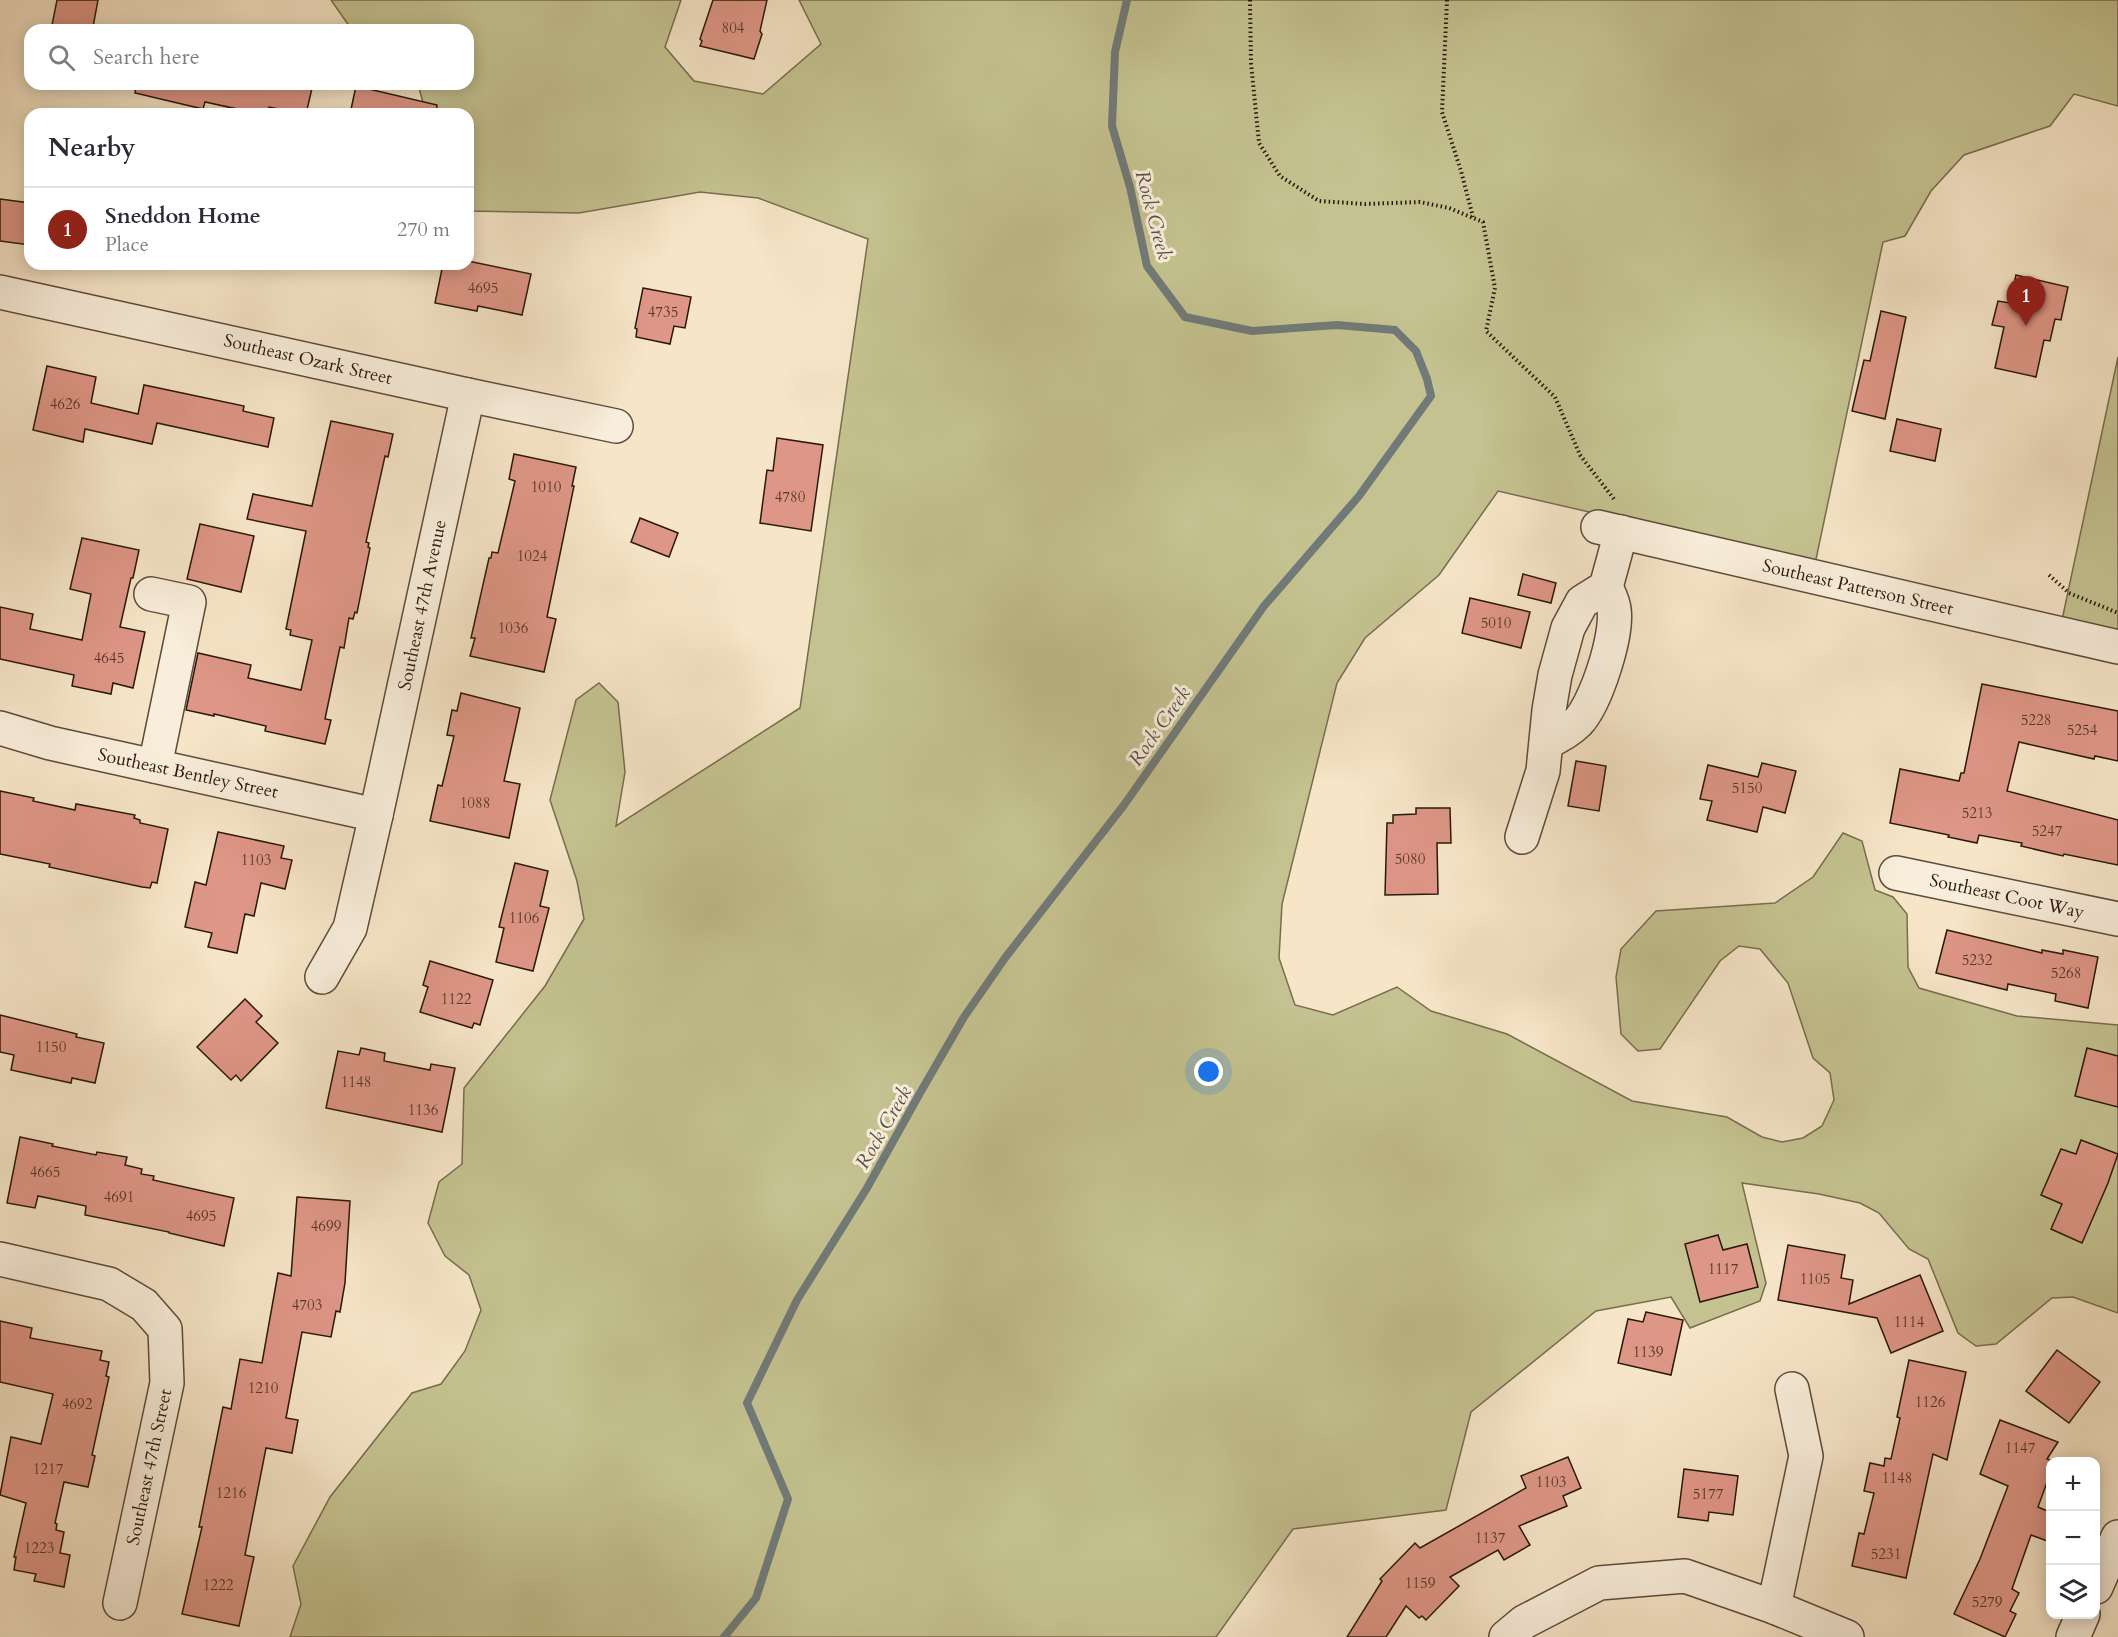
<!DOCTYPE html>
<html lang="en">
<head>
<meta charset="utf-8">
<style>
	:root { --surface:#fff; --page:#f7f7f7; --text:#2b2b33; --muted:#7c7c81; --line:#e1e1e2; --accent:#8f2418 }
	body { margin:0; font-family:Cardo,serif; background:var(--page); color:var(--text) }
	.controls { position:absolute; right:18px; bottom:18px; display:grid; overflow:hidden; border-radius:12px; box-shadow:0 3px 15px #0003 }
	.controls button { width:54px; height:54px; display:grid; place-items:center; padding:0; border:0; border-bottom:2px solid var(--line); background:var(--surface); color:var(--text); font:30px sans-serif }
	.you { position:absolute; left:1209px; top:1072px; width:21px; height:21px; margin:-15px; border:4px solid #fff; border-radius:50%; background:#1a73e8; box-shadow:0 0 0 9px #1a73e833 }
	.badge { display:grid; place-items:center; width:39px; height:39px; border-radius:50%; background:var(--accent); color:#fff; font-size:20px; font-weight:700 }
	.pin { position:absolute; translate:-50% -50px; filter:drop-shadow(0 2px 3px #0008) }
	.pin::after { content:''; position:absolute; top:32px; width:21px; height:18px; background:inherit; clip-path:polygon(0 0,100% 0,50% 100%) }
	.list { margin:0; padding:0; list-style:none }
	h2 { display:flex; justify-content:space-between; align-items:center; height:78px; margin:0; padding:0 24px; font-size:26px }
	h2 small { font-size:20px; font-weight:400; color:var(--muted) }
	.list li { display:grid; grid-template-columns:39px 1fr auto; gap:18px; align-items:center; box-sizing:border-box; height:84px; padding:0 24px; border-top:2px solid var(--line) }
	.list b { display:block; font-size:22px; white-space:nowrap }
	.list p { margin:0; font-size:20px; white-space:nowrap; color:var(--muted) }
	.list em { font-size:20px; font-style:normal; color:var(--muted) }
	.icon { flex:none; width:33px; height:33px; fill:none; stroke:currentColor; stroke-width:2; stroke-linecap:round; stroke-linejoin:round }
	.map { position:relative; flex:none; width:2118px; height:1637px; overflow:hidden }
	.search { position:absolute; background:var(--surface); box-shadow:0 3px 15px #0003; left:24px; top:24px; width:450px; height:66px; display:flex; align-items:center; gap:15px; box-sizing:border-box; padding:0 21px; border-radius:18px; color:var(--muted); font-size:22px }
	.panel { position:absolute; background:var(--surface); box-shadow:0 3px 15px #0003; left:24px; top:108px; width:450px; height:162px; border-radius:18px }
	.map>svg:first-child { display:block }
	.green { fill:#c4c290; stroke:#776d4e; stroke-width:1.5 }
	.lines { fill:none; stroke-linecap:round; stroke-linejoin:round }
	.stream { stroke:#717a78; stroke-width:8 }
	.building { fill:#de9686; stroke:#2a180c; stroke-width:1.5 }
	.minor-casing { stroke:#5d4b3b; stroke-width:36 }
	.path { stroke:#2a180c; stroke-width:4; stroke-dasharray:1.5 3; stroke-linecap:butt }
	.minor { stroke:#f9eedb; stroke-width:33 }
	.labels { text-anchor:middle; stroke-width:6; stroke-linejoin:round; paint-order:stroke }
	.number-label { font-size:15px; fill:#57382a }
	.street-label { font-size:18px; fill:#2a180c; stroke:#f9eedb }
	.water-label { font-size:20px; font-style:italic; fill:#54514b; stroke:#f9eedb }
</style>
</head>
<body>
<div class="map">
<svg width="2118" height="1637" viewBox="0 0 2118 1637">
	<rect width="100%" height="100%" fill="#f6e5c7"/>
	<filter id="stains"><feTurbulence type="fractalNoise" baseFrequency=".00333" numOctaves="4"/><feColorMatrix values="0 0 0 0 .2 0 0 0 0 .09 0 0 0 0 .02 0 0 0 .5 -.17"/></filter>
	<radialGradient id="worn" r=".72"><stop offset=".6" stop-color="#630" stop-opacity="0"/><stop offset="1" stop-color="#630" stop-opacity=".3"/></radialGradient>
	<g class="green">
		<path d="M331 0H681L665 47 694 81 763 94 821 44 799 0H2118V106L2074 94 2050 126 1964 155 1931 191 1905 236 1883 242 1815 564 1498 491 1439 575 1365 638 1337 683 1282 904 1279 958 1295 1005 1333 1015 1397 987 1431 1011 1507 1034 1632 1101 1727 1117 1762 1137 1782 1142 1803 1138 1822 1126 1834 1100 1830 1073 1813 1058 1788 983 1760 949 1739 946 1720 961 1660 1049 1638 1051 1621 1034 1616 977 1621 949 1656 911 1775 903 1813 877 1843 833 1862 841 1875 890 1893 897 1907 914 1908 967 1919 988 2017 1016 2118 1025V1313L2073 1297 2052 1298 1996 1344 1976 1346 1958 1333 1928 1259 1909 1249 1879 1213 1860 1203 1819 1194 1742 1183 1766 1283 1760 1301 1690 1328 1671 1297 1596 1311 1471 1412 1446 1510 1293 1529 1216 1637H290L301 1604 293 1566 330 1497 412 1393 441 1384 465 1351 481 1310 469 1275 445 1256 428 1223 439 1182 462 1164 464 1088 545 986 584 919 577 881 550 800 576 700 599 683 618 702 625 772 616 826 800 708 868 239 758 198 700 192 579 213 468 211V114H426L418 84H468V30H352Z"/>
		<path d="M2118 357V632L2062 620Z"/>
	</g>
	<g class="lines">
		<path class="stream" d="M724 1637 756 1598 788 1499 747 1403 797 1300 867 1188 920 1093 964 1017 1005 958 1124 805 1264 606 1359 496 1431 396 1427 379 1416 351 1395 330 1337 325 1252 331 1185 317 1147 266 1130 187 1112 126 1115 52 1127 0"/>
	</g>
	<g class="building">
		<path d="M57 0H98L93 27 85 26 84 30H51Z"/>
		<path d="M713 0H767L760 31 762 34 754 59 700 46 702 41 700 39Z"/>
		<path d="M136 84H313L306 114 269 107 267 114H260L205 102 203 109 135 93Z"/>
		<path d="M356 86 437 105 436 114H350Z"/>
		<path d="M0 199 30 203V245L0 241Z"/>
		<path d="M468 261 531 274 522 315 478 306 477 311 435 303 443 264H468Z"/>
		<path d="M2016 275 2068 287 2061 320 2055 319 2050 341 2044 340 2036 377 1995 368 2004 327 1992 325 1998 301 2010 303Z"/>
		<path d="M643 288 691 297 685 328 674 326 670 344 636 337 637 329 635 328Z"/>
		<path d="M1881 311 1906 317 1885 419 1852 411 1864 360 1870 361Z"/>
		<path d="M47 366 96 377 91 403 138 414 144 385 244 406 243 411 274 418 268 447 157 423 152 444 85 429 83 442 33 430Z"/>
		<path d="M1897 419 1941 429 1935 461 1890 451Z"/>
		<path d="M331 421 393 434 388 457 385 456 366 542 369 543 368 547 370 548 357 613 355 612 353 619 349 618 344 648 340 647 325 719 331 720 325 744 265 731 266 726 214 714V716L186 710 198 653 251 665 248 678 301 690 312 640 290 635 291 630 286 629 306 531 247 519 253 494 312 506Z"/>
		<path d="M777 438 823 445 811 531 760 523 767 470 773 471Z"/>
		<path d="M514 454 576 467 572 486H574L547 617 556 619 544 672 470 656 475 638H471L489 558H491L492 552 498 553 515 481 509 479Z"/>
		<path d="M640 518 678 533 669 557 631 542Z"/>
		<path d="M200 524 254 536 241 592 187 579Z"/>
		<path d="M82 538 139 550 133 578H131L120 627 145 632 133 688 113 683 111 694 72 686 74 675 0 659V607L33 614 30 629 82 640 91 594 70 589Z"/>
		<path d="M1523 574 1556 583 1551 603 1518 595Z"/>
		<path d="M1470 598 1530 612 1521 648 1462 633Z"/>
		<path d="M1982 684 2118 711V761L2095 756 2094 759 2019 742 2007 791 2118 820V865L2064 854 2063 856 2021 846 2022 843 1979 835 1977 843 1948 837 1949 835 1890 823 1900 769 1959 781 1961 773H1964Z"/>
		<path d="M461 693 520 708 504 781 520 784 509 838 430 821 438 785 442 786 454 736 447 735 452 710 457 711Z"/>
		<path d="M1576 761 1606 766 1599 811 1568 806Z"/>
		<path d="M1762 763 1796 771 1785 813 1763 807 1757 832 1707 820 1712 801 1700 799 1708 765 1758 777Z"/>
		<path d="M0 791 34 798 33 801 75 810 76 804 135 815 134 818 140 820V823L168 829 157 883 152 882 150 888 142 887 49 867 50 864 0 854Z"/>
		<path d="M1416 808H1450L1451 843H1437L1438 894 1385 895 1387 823H1393V815L1416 814Z"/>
		<path d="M218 832 284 846 281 858 292 860 285 889 261 883 254 916 245 914 237 953 208 947 212 933 185 927 195 882 206 885Z"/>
		<path d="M515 863 548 871 540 906 549 908 533 971 496 962 504 928 499 927Z"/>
		<path d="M1947 930 2042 953V950L2063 954V950L2098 957 2088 1008 2055 1001 2056 994 2008 984 2007 990 1936 973Z"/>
		<path d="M430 961 493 980 480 1025 474 1023 472 1028 420 1012 428 987 423 985Z"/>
		<path d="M245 999 262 1016 256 1022 278 1043 241 1081 236 1075 231 1080 197 1047Z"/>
		<path d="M0 1015 77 1034 76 1037 104 1043 95 1083 72 1078 71 1083 11 1070 14 1055 0 1052Z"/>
		<path d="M361 1048 385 1053 384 1061 430 1070 431 1064 455 1068 442 1132 326 1108 338 1051 359 1055Z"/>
		<path d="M2087 1048 2118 1056V1107L2075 1096Z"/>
		<path d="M20 1137 53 1144 52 1146 96 1155 97 1152 127 1157 125 1165 142 1169 141 1174 154 1176 153 1180 234 1198 224 1246 169 1233V1232L85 1215 86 1206 38 1196 35 1208 7 1203Z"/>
		<path d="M2081 1140 2118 1154 2108 1183 2082 1243 2051 1229 2062 1204 2041 1195 2061 1149 2076 1154Z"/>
		<path d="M297 1197 350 1201 345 1283 340 1312 336 1311 331 1337 302 1332 286 1418 298 1420 292 1453 266 1448 245 1555 254 1557 239 1626 182 1614 202 1527H199L223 1407 231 1409 240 1359 262 1363 278 1273 291 1276Z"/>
		<path d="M1718 1235 1723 1250 1747 1244 1758 1287 1700 1302 1685 1244Z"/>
		<path d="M1788 1245 1845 1255 1841 1278 1853 1280 1849 1304 1920 1275 1943 1331 1891 1353 1877 1318 1778 1300Z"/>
		<path d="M1646 1312 1683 1320 1671 1375 1618 1363 1628 1319 1643 1322Z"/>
		<path d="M0 1321 32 1328 30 1338 102 1351 100 1360 109 1362 106 1376 109 1377 92 1455 95 1456 88 1487 64 1482 55 1523 57 1524 56 1530 64 1532 60 1553 70 1555 64 1587 34 1581 36 1574 14 1570 16 1557H14L26 1503 0 1495 11 1437 41 1444 53 1394 0 1382Z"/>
		<path d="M2057 1350 2100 1382 2069 1423 2026 1391Z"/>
		<path d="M1909 1360 1966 1372 1947 1460 1933 1454 1906 1578 1852 1566 1859 1533 1864 1534 1874 1493 1864 1491 1870 1463 1884 1466 1885 1458 1891 1459 1900 1418 1897 1417Z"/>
		<path d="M2000 1420 2058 1442 2047 1459 2052 1461H2050V1474L2038 1507 2050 1512V1542L2031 1535 2012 1589 2019 1593 2010 1611 2016 1614 2005 1637 1954 1614 1980 1559 2008 1486 1980 1474Z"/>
		<path d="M1568 1457 1581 1488 1563 1496 1567 1506 1519 1526 1530 1545 1504 1560 1498 1550 1450 1577 1459 1586 1426 1620 1422 1616 1419 1618 1406 1606 1386 1637H1347L1382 1581 1380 1579 1415 1543 1420 1548 1526 1488 1521 1476Z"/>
		<path d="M1684 1469 1738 1476 1733 1515 1709 1512 1708 1521 1678 1517Z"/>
	</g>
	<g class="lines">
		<g class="minor-casing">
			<g id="minor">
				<path d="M0 292 468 395 616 426"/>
				<path d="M1598 527 2118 647"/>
				<path d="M151 594 189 602 155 766"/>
				<path d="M0 728 50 743 376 815"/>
				<path d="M1547 742C1558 737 1569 731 1578 722 1596 703 1618 635 1614 609 1613 601 1609 594 1606 587"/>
				<path d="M1522 837 1543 771 1549 710 1555 675 1568 628 1582 602 1606 587 1621 532"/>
				<path d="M1896 873 2118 919"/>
				<path d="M322 977 350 928 376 815 468 395"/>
				<path d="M0 1259 109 1284 144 1305 165 1329 167 1383 120 1603"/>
				<path d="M2096 1587 2118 1537"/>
				<path d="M1774 1607 1806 1456 1792 1389"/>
				<path d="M1506 1637 1524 1622 1599 1583 1685 1576 1774 1607 1847 1637"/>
				<path d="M2073 1637 2083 1614"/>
			</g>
		</g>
		<g class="path">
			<path d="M1250 0 1251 63 1259 143 1280 176 1319 201 1365 204 1420 202 1449 208 1483 222 1495 288 1486 331 1555 397 1580 455 1614 499"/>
			<path d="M1447 0 1442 112 1461 171 1473 217"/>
			<path d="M2049 575 2069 593 2118 613"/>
		</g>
		<use href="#minor" class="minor"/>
	</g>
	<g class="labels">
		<g class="number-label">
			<text x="733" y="33">804</text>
			<text x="483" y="293">4695</text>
			<text x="663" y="317">4735</text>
			<text x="65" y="409">4626</text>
			<text x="546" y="492">1010</text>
			<text x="790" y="502">4780</text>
			<text x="532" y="561">1024</text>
			<text x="1496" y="628">5010</text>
			<text x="513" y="633">1036</text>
			<text x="109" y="663">4645</text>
			<text x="2036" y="725">5228</text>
			<text x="2082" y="735">5254</text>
			<text x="1747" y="793">5150</text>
			<text x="475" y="808">1088</text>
			<text x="1977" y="818">5213</text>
			<text x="2047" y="836">5247</text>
			<text x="1410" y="864">5080</text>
			<text x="256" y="865">1103</text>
			<text x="524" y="923">1106</text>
			<text x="1977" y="965">5232</text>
			<text x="2066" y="978">5268</text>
			<text x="456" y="1004">1122</text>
			<text x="51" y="1052">1150</text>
			<text x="356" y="1087">1148</text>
			<text x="423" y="1115">1136</text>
			<text x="45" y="1177">4665</text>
			<text x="119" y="1202">4691</text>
			<text x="201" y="1221">4695</text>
			<text x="326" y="1231">4699</text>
			<text x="1723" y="1274">1117</text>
			<text x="1815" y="1284">1105</text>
			<text x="307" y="1310">4703</text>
			<text x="1909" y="1327">1114</text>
			<text x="1648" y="1357">1139</text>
			<text x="263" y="1393">1210</text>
			<text x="1930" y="1407">1126</text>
			<text x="77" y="1409">4692</text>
			<text x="2020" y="1453">1147</text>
			<text x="48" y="1474">1217</text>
			<text x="1897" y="1483">1148</text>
			<text x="1551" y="1487">1103</text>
			<text x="231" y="1498">1216</text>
			<text x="1708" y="1499">5177</text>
			<text x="1490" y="1543">1137</text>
			<text x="39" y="1553">1223</text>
			<text x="1886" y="1559">5231</text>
			<text x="1420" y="1588">1159</text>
			<text x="218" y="1590">1222</text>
			<text x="1987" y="1607">5279</text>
		</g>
		<g class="street-label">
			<text transform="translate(308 359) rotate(13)" y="6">Southeast Ozark Street</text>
			<text transform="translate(1858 587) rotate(13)" y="6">Southeast Patterson Street</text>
			<text transform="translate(422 605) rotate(-78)" y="6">Southeast 47th Avenue</text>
			<text transform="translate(188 773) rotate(12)" y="6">Southeast Bentley Street</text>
			<text transform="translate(2007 896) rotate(12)" y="6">Southeast Coot Way</text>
			<text transform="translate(149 1467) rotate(-78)" y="6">Southeast 47th Street</text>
		</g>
		<g class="water-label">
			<text transform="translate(1154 215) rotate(75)" y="7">Rock Creek</text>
			<text transform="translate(1159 726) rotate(-55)" y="7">Rock Creek</text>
			<text transform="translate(883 1127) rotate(-60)" y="7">Rock Creek</text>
		</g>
	</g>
	<rect width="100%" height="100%" filter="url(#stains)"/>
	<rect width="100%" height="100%" fill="url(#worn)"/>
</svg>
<div class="controls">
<button>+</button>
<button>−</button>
<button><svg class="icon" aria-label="layers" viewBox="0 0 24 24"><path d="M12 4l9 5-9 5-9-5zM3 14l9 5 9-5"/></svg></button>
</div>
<div class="you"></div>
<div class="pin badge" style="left:2026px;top:326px">1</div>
<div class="search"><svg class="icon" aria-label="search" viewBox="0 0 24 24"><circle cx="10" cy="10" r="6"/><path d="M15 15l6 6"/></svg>Search here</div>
<section class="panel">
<h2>Nearby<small></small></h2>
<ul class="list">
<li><span class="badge">1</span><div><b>Sneddon Home</b><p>Place</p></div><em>270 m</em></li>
</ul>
</section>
</div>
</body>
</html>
